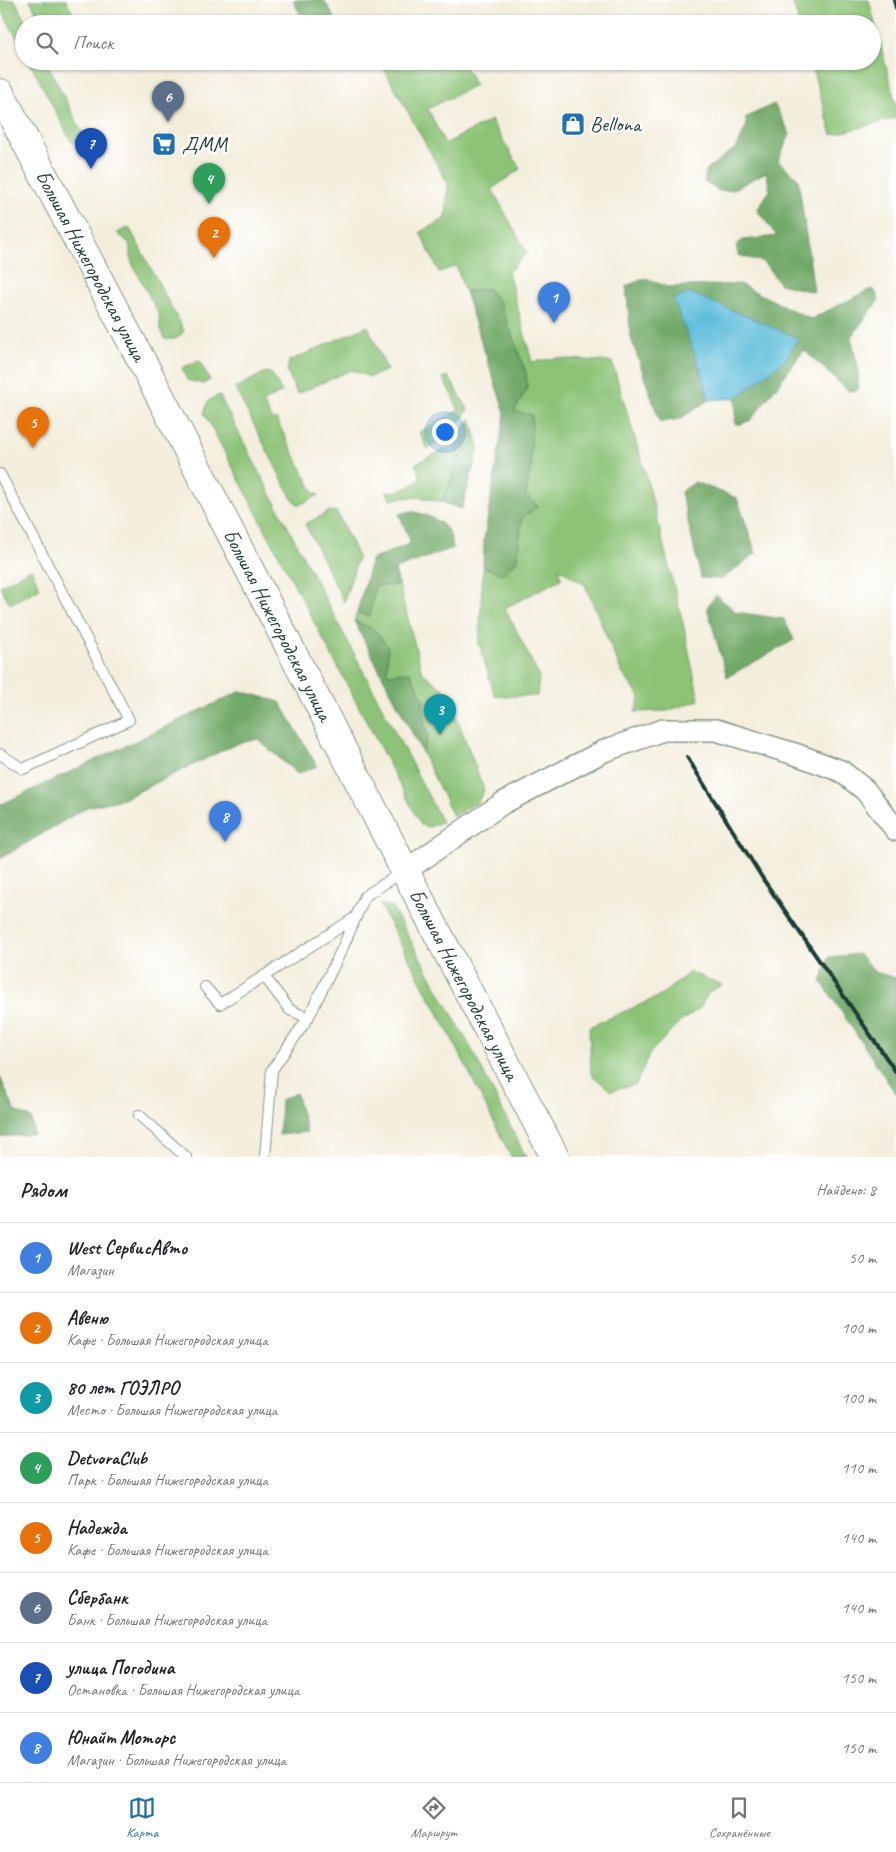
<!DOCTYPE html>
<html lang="ru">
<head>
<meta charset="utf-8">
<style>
	:root { --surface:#fff; --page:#f6f6f6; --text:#202124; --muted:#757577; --line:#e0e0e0; --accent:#1f6fb2 }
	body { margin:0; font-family:Caveat,sans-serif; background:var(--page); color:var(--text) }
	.you { position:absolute; left:444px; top:431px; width:18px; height:18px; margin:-12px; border:4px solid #fff; border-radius:50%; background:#1a73e8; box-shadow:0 0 0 8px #1a73e833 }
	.badge { display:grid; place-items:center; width:32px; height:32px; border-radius:50%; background:var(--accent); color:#fff; font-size:16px; font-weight:700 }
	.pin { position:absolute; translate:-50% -41px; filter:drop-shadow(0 1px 2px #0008) }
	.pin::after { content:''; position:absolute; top:26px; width:18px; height:15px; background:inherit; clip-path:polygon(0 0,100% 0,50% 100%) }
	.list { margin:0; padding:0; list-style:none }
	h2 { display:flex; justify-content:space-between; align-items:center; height:65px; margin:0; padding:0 20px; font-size:21px }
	h2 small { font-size:16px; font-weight:400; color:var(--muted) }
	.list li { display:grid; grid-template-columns:32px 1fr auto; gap:15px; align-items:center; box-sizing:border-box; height:70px; padding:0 20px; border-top:1px solid var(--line) }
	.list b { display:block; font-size:19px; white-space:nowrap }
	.list p { margin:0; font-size:16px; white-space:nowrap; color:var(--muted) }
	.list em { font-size:16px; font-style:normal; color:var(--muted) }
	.icon { flex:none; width:28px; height:28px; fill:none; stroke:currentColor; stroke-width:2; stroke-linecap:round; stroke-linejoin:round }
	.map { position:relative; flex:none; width:896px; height:1157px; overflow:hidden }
	.search { position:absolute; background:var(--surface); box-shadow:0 1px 4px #0004; left:15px; right:15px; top:15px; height:55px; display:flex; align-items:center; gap:12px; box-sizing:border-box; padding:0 18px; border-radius:28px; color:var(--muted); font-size:19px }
	.sheet { height:625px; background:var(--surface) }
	nav { display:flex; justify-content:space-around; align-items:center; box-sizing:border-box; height:70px; border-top:1px solid var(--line); background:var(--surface); font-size:14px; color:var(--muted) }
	nav a { display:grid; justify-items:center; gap:2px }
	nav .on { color:var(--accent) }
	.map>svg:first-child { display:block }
	.green { fill:#8cc377; stroke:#568056 }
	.forest { fill:#71a968; stroke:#48734e }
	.water { fill:#5cbcda; stroke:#3e7c87 }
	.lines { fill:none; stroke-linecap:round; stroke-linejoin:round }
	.lane-casing { stroke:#899688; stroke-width:12 }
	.street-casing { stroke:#899688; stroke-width:24 }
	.primary-casing { stroke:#899688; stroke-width:30 }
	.lane { stroke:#fff; stroke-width:10 }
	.street { stroke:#fff; stroke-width:21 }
	.primary { stroke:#fff; stroke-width:28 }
	.rail { stroke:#1f3d34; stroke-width:4 }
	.labels { text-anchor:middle; stroke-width:5; stroke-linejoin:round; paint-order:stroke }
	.poi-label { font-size:21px; fill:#1f3d34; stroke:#fff; text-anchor:start }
	.street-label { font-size:21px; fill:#1f3d34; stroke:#fff }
</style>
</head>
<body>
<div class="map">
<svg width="896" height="1157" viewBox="0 0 896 1157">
	<rect width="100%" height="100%" fill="#fff"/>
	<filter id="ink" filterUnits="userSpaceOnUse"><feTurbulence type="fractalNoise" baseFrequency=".02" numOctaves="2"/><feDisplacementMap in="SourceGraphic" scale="10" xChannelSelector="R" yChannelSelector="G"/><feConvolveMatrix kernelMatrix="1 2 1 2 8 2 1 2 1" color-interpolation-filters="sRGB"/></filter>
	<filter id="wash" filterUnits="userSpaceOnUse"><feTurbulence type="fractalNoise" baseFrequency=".0096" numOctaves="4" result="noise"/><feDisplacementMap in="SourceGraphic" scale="20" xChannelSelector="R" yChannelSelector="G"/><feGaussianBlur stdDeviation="1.12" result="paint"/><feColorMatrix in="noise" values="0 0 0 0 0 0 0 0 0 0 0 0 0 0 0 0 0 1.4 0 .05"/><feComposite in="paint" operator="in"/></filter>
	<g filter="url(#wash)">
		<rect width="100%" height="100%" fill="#f3eedc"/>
		<g class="green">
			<path d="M0 0H15L27 24H24V51L0 7Z"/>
			<path d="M30 0H66L78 24H42Z"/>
			<path d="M792 0H869L896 105V118L832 135 810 61H872V24H799Z"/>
			<path d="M29 61H46L85 138 72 143Z"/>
			<path d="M395 61H462L475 85 428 109 445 144 491 120 520 169 492 189 527 253 508 272 532 362 556 358 612 362 646 475 683 623 699 700 667 711 635 712 640 697 622 673 585 585 559 568 561 579 505 608 539 676 537 696H495L479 644 483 567 502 574 517 561 522 518 531 467 514 411 527 389 526 373 500 303 487 288 465 292 456 266 439 272 420 232 446 218 448 184 384 69Z"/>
			<path d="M129 227 184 331C178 339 175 340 165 339L160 329 159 315 132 263 129 243 117 233Z"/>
			<path d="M368 326 387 370 370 377 351 370 297 394 287 372 289 361Z"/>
			<path d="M199 360 210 380 203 384 187 380 182 368Z"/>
			<path d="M266 372 272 374 282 392 263 402 273 421 276 419 314 493 319 495 299 505 292 499 235 388Z"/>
			<path d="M448 376 468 409 453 433 428 449 419 432 459 410 443 378Z"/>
			<path d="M219 395 442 822 429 827 421 825 204 413 208 401Z"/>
			<path d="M456 440 458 458 449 486 441 502C423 497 409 495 390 500L387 492C399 492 413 487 421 477L415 464 454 445Z"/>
			<path d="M330 511 337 512 358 557 344 602 305 524Z"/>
			<path d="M31 569 40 588 10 604 0 586Z"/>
			<path d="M399 585 422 672 448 693 484 790 478 802 453 816 422 752 428 737 423 717V699L410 672 387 674 375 630 354 621 357 613 370 616 375 586Z"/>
			<path d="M379 904 392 907 471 1048 526 1157H511L459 1052Z"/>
			<path d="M690 972 722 985 709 992 700 1008 680 1022 650 1053 636 1084 611 1091 591 1074 589 1027 660 996Z"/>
		</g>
		<g class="forest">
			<path d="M293 0H324L338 24H305Z"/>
			<path d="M774 104 790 134 778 161 798 178 814 292 780 284 763 262 738 255 736 245 743 240 777 236 757 210 770 190 766 172 732 190 719 191 704 182 707 169 737 147 747 124 745 118Z"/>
			<path d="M646 278 667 287 739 284 811 319 871 289 875 291 879 300 851 337 859 372 858 390 848 391 804 350 751 420 741 424H735L736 398 786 359 700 368 709 400 680 419 660 422 631 338 626 286Z"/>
			<path d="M487 288 500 303 526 373 527 389 514 411 532 415 531 467 525 495 538 506 522 518 517 561 502 574 483 567 484 539 505 413 465 292Z"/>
			<path d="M471 418 479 447 462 509 441 502 449 486 458 458 456 440Z"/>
			<path d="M695 482 737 498 756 553 722 579 701 578 681 492Z"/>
			<path d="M411 511C434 517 450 522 453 548L395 569 399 585 375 586 370 616 357 613 371 560 411 543 399 514Z"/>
			<path d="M716 595 736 612 784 619 794 640 727 677 707 607Z"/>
			<path d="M354 621 375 630 388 647 387 674 410 672 423 699V717L428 737 422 752Z"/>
			<path d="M241 691 280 702 317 766 297 774 258 739 236 744 123 799 87 807 0 859V805Z"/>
			<path d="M859 954 875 972 896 978V1094L821 981 829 957Z"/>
			<path d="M0 1077 15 1111 31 1118 34 1134 0 1137Z"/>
			<path d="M296 1093 307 1132 279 1135 281 1100Z"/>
		</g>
		<path class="water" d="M691 293 798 338 786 359 736 398 709 400 700 368 673 299Z"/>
	</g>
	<g filter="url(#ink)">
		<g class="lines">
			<g class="lane-casing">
				<g id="lane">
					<path d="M0 474 129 720 23 769 0 754"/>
					<path d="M264 976 290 1010 308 1018"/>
					<path d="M205 987 220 1004 356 917"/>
					<path d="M139 1115 186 1157"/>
					<path d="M265 1157 272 1070 308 1018 342 949 365 896 404 871"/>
				</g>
			</g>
			<g class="street-casing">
				<path id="street" d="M405 871 503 803 604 751 663 730H716L798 755 841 771 865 790 896 830"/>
			</g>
			<g class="primary-casing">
				<g id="primary">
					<path id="s1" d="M0 93 146 369 405 871 555 1157"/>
				</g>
			</g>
			<use href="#lane" class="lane"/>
			<use href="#street" class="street"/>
			<use href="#primary" class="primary"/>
			<g class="rail">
				<path d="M894 0 896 8"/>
				<path d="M687 757 763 879 896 1072"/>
			</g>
		</g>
	</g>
	<defs>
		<g id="shop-square" transform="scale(1.25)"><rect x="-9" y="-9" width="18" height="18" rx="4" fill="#1f6fb2" stroke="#fff"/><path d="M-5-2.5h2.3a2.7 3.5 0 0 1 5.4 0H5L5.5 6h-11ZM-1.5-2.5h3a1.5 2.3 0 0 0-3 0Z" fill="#fff"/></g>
		<g id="supermarket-square" transform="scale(1.25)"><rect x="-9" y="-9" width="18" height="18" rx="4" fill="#1f6fb2" stroke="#fff"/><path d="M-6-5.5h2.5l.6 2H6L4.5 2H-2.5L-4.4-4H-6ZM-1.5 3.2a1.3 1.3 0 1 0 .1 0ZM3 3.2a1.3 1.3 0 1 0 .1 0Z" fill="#fff"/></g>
	</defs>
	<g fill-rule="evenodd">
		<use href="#shop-square" x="573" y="124"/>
		<use href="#supermarket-square" x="164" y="144"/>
	</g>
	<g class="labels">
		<g class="poi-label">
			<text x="590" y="131">Bellona</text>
			<text x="182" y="151">ДММ</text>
		</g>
		<g class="street-label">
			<text dy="7" stroke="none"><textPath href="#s1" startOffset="195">Большая Нижегородская улица</textPath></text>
			<text dy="7" stroke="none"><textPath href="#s1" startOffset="600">Большая Нижегородская улица</textPath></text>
			<text dy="7" stroke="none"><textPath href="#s1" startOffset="1005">Большая Нижегородская улица</textPath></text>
		</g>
	</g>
</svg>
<div class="you"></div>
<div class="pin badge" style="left:554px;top:323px;background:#3f7fe0">1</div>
<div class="pin badge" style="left:214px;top:258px;background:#e8710a">2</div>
<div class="pin badge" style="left:440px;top:735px;background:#0f9aa8">3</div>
<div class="pin badge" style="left:209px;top:204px;background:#2e9e5b">4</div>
<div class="pin badge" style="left:33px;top:448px;background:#e8710a">5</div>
<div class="pin badge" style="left:168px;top:122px;background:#5c6f8a">6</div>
<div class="pin badge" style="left:91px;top:169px;background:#1a4fb4">7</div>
<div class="pin badge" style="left:225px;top:842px;background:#3f7fe0">8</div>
<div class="search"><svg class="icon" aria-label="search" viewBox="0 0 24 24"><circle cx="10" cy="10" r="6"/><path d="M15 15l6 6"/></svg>Поиск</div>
</div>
<section class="sheet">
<h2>Рядом<small>Найдено: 8</small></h2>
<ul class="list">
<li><span class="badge" style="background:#3f7fe0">1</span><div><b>West СервисАвто</b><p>Магазин</p></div><em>50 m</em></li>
<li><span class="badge" style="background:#e8710a">2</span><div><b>Авеню</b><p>Кафе · Большая Нижегородская улица</p></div><em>100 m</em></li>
<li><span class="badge" style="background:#0f9aa8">3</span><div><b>80 лет ГОЭЛРО</b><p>Место · Большая Нижегородская улица</p></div><em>100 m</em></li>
<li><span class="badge" style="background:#2e9e5b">4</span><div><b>DetvoraClub</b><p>Парк · Большая Нижегородская улица</p></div><em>110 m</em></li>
<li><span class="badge" style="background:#e8710a">5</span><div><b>Надежда</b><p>Кафе · Большая Нижегородская улица</p></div><em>140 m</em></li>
<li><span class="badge" style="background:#5c6f8a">6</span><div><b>Сбербанк</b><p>Банк · Большая Нижегородская улица</p></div><em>140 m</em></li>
<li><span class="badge" style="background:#1a4fb4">7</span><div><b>улица Погодина</b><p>Остановка · Большая Нижегородская улица</p></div><em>150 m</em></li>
<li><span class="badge" style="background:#3f7fe0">8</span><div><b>Юнайт Моторс</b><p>Магазин · Большая Нижегородская улица</p></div><em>150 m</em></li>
</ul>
</section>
<nav>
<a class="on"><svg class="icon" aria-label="map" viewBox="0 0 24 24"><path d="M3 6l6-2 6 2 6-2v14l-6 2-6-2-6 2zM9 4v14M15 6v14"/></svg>Карта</a>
<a><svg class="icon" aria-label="directions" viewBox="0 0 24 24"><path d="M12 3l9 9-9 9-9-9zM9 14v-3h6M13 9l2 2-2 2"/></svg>Маршрут</a>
<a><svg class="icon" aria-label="saved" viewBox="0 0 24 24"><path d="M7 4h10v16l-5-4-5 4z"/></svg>Сохранённые</a>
</nav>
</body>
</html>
